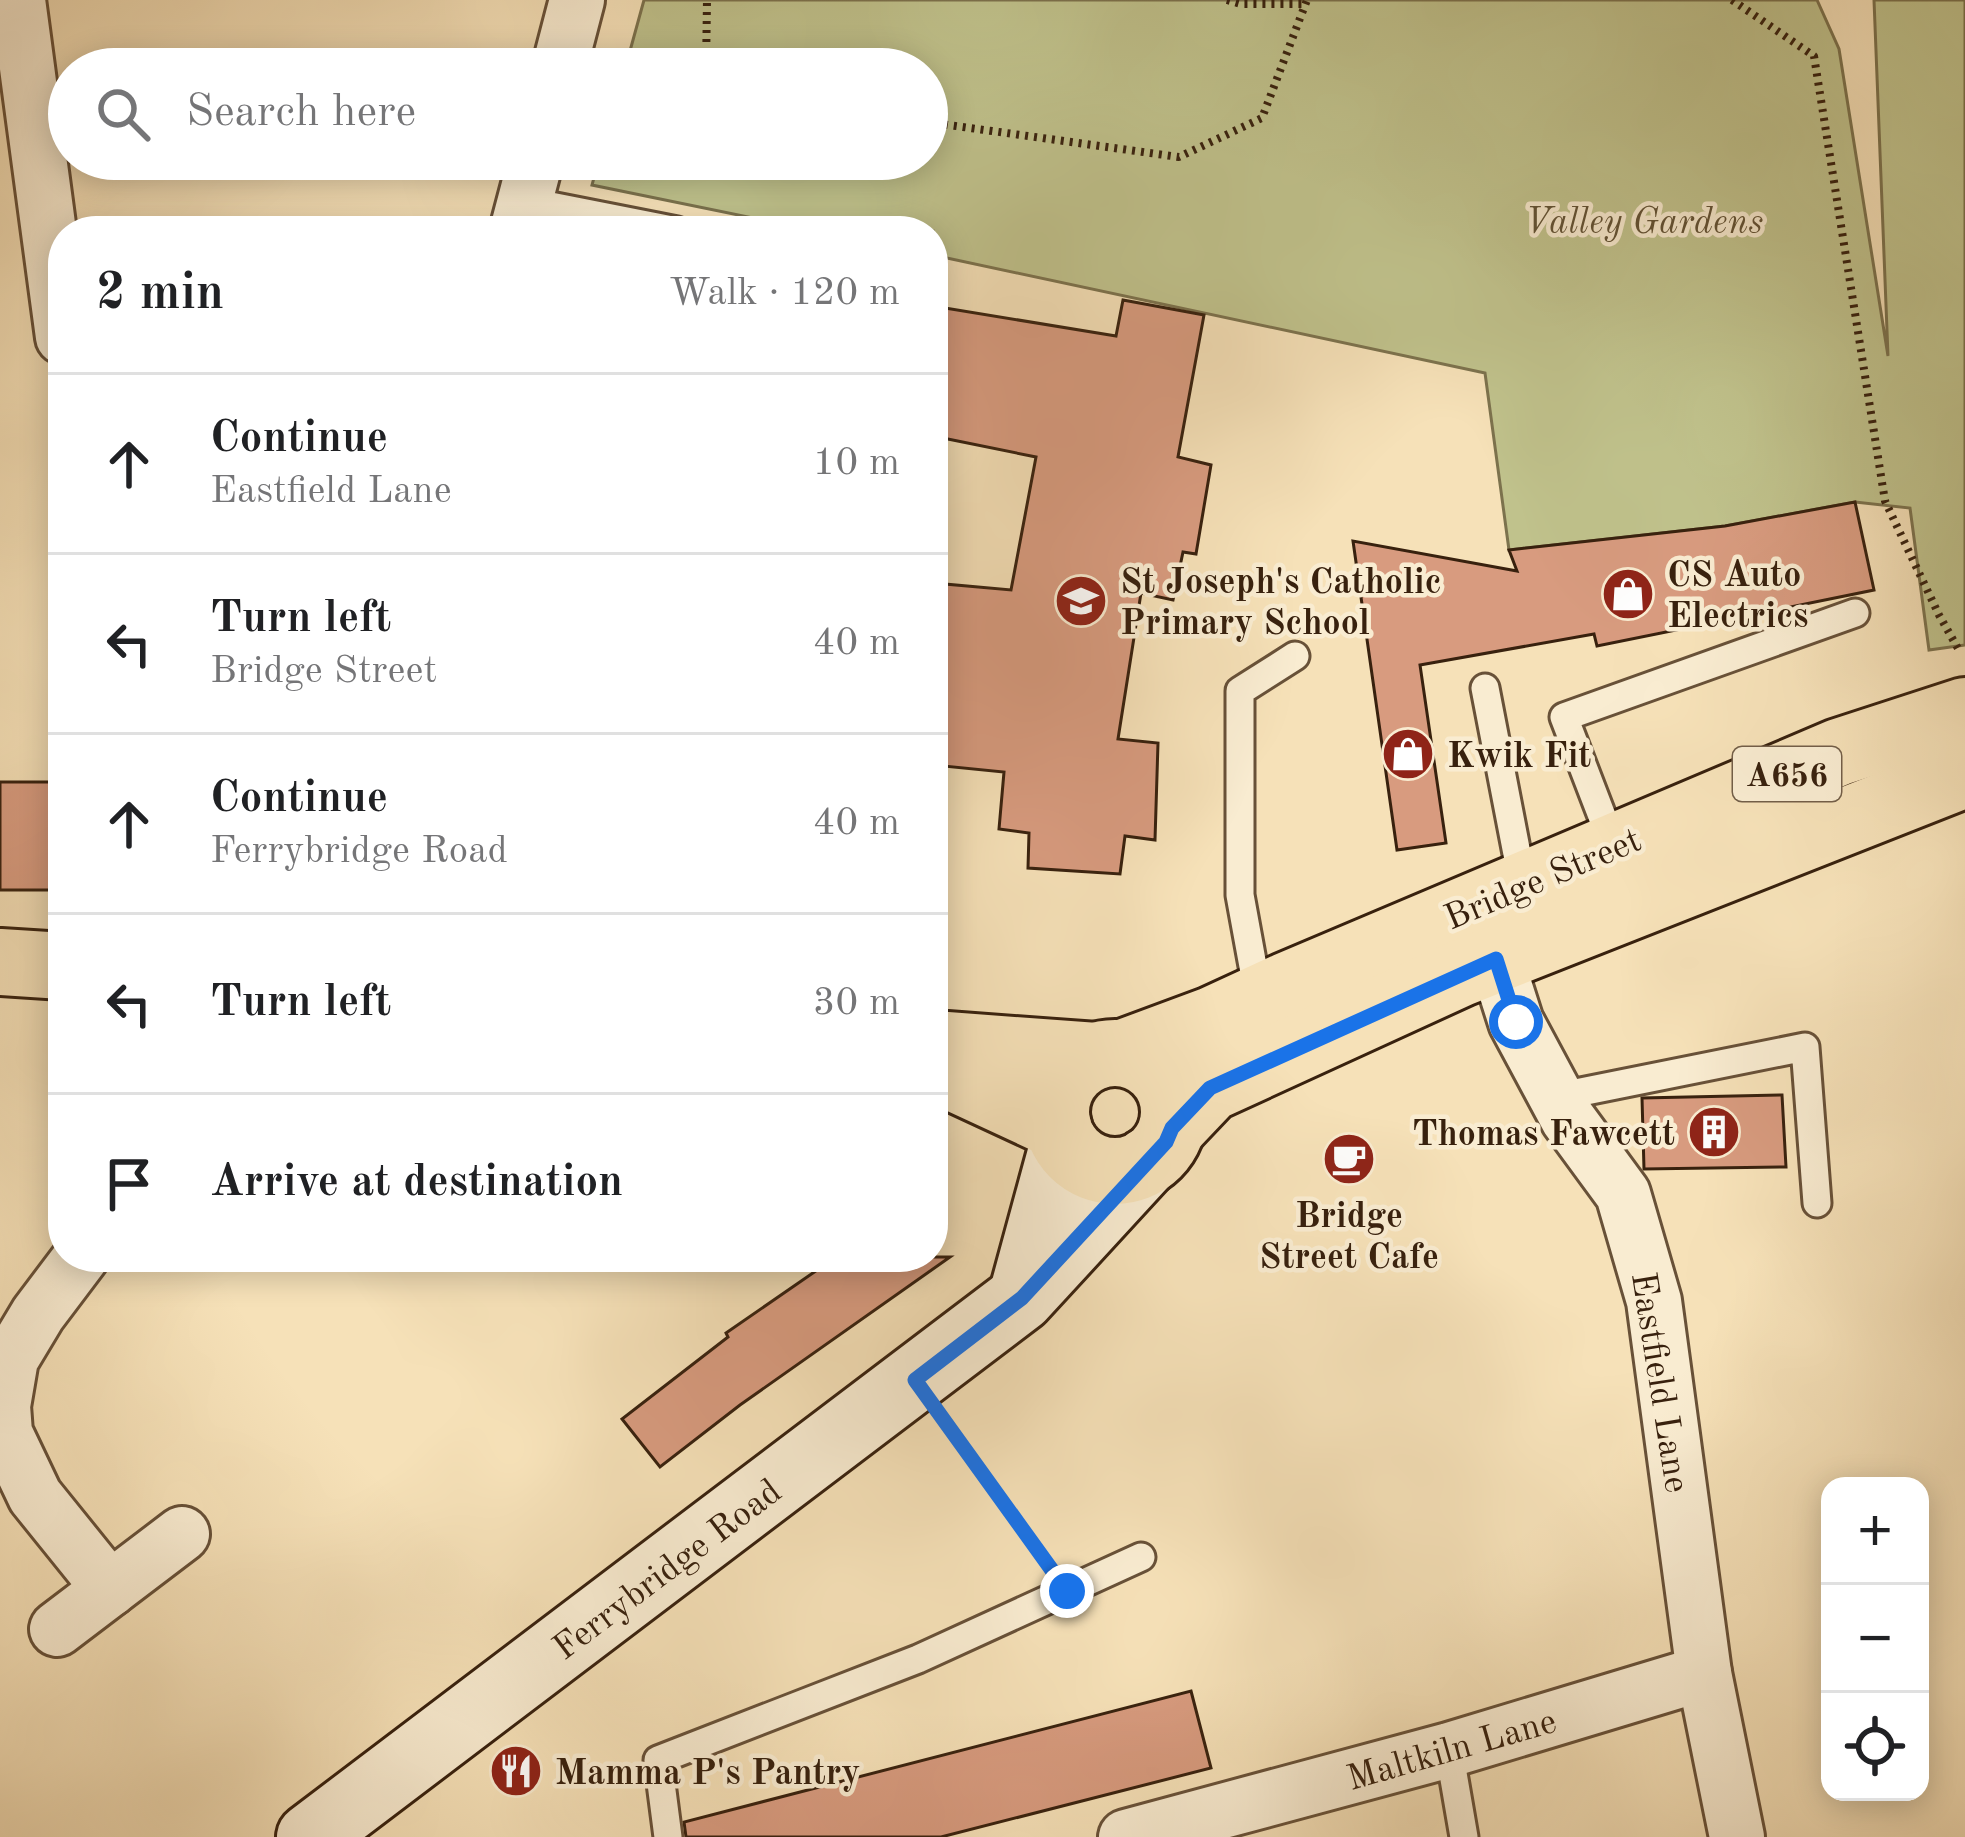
<!DOCTYPE html>
<html lang="en">
<head>
<meta charset="utf-8">
<style>
	:root { --surface:#fff; --page:#f6f6f6; --text:#202124; --muted:#757577; --line:#e0e0e0 }
	body { margin:0; font-family:"Old Standard TT",serif; background:var(--page); color:var(--text) }
	.controls { position:absolute; right:36px; bottom:36px; display:grid; overflow:hidden; border-radius:24px; box-shadow:0 6px 30px #0003 }
	.controls button { width:108px; height:108px; display:grid; place-items:center; padding:0; border:0; border-bottom:3px solid var(--line); background:var(--surface); color:var(--text); font:60px sans-serif }
	.stop { position:absolute; width:36px; height:36px; margin:-27px; border:9px solid #1a73e8; border-radius:50%; background:#fff }
	.stop.end { background:#1a73e8; border-color:#fff; box-shadow:0 3px 12px #0008 }
	.list { margin:0; padding:0; list-style:none }
	h2 { display:flex; justify-content:space-between; align-items:center; height:156px; margin:0; padding:0 48px; font-size:51px }
	h2 small { font-size:39px; font-weight:400; color:var(--muted) }
	.list li { display:grid; grid-template-columns:78px 1fr auto; gap:36px; align-items:center; box-sizing:border-box; height:180px; padding:0 48px; border-top:3px solid var(--line) }
	.list b { display:block; font-size:45px; white-space:nowrap }
	.list p { margin:0; font-size:39px; white-space:nowrap; color:var(--muted) }
	.list em { font-size:39px; font-style:normal; color:var(--muted) }
	.icon { flex:none; width:66px; height:66px; fill:none; stroke:currentColor; stroke-width:2; stroke-linecap:round; stroke-linejoin:round }
	.map { position:relative; flex:none; width:1965px; height:1837px; overflow:hidden }
	.search { position:absolute; background:var(--surface); box-shadow:0 6px 30px #0003; left:48px; top:48px; width:900px; height:132px; display:flex; align-items:center; gap:30px; box-sizing:border-box; padding:0 42px; border-radius:66px; color:var(--muted); font-size:45px }
	.panel { position:absolute; background:var(--surface); box-shadow:0 6px 30px #0003; left:48px; top:216px; width:900px; height:1056px; border-radius:48px }
	.map>svg:first-child { display:block }
	.green { fill:#c0c28c; stroke:#7c724d; stroke-width:3 }
	.building { fill:#d89b7f; stroke:#38210e; stroke-width:3 }
	.lines { fill:none; stroke-linecap:round; stroke-linejoin:round }
	.lane-casing { stroke:#685138; stroke-width:33 }
	.street-casing { stroke:#685138; stroke-width:60 }
	.secondary-casing { stroke:#38210e; stroke-width:72 }
	.primary-casing { stroke:#38210e; stroke-width:72 }
	.path { stroke:#38210e; stroke-width:8; stroke-dasharray:3 6; stroke-linecap:butt }
	.lane { stroke:#f9ecd1; stroke-width:27 }
	.street { stroke:#f9ecd1; stroke-width:54 }
	.secondary { stroke:#f9ecd1; stroke-width:66 }
	.primary { stroke:#f6e1b8; stroke-width:66 }
	.route { stroke:#1a73e8; stroke-width:15 }
	.labels { text-anchor:middle; stroke-width:9; stroke-linejoin:round; paint-order:stroke }
	.shield { fill:#f9ecd1; stroke:#725e48; stroke-width:3 }
	.shield-label { font-size:33px; font-weight:bold; fill:#38210e }
	.park-label { font-size:36px; font-style:italic; fill:#615134; stroke:#f9ecd1 }
	.poi-label { font-size:36px; font-weight:bold; fill:#38210e; stroke:#f9ecd1; text-anchor:start }
	.street-label { font-size:36px; fill:#38210e; stroke:#f9ecd1 }
</style>
</head>
<body>
<div class="map">
<svg width="1965" height="1837" viewBox="0 0 1965 1837">
	<rect width="100%" height="100%" fill="#f6e1b8"/>
	<filter id="stains"><feTurbulence type="fractalNoise" baseFrequency=".00167" numOctaves="4"/><feColorMatrix values="0 0 0 0 .2 0 0 0 0 .09 0 0 0 0 .02 0 0 0 .5 -.17"/></filter>
	<radialGradient id="worn" r=".72"><stop offset=".6" stop-color="#630" stop-opacity="0"/><stop offset="1" stop-color="#630" stop-opacity=".3"/></radialGradient>
	<path class="green" d="M644 0H1817L1839 49 1888 356 1874 0H1965V645L1929 650 1910 508 1855 502 1725 526 1509 550 1485 373 933 255V231H817L592 185 599 159H927V69H625Z"/>
	<g class="building">
		<path d="M1123 300 1204 315 1178 457 1211 465 1196 554 1183 552 1173 600 1141 593 1118 739 1158 743 1155 840 1125 836 1120 874 1028 868 1029 833 999 829 1004 772 933 765V583L1011 590 1036 457 933 436V306L1116 336Z"/>
		<path d="M1855 502 1874 590 1597 646 1594 634 1420 665 1446 843 1397 850 1353 541 1517 571 1509 550 1725 526Z"/>
		<rect x="0" y="782" width="63" height="108"/>
		<path d="M1782 1095 1786 1167 1644 1169 1642 1098Z"/>
		<path d="M836 1257H950L740 1405 660 1467 622 1419 728 1337 726 1333Z"/>
		<path d="M1191 1691 1211 1768 941 1837H686L684 1822Z"/>
	</g>
	<g class="lines">
		<g class="lane-casing">
			<g id="lane">
				<path d="M525 201 677 231"/>
				<path d="M1485 688 1523 885"/>
				<path d="M1615 850 1564 717 1855 613"/>
				<path d="M1259 999 1240 895V691L1295 656"/>
				<path d="M1556 1097 1805 1047 1817 1203"/>
				<path d="M1449 1750 1464 1837"/>
				<path d="M668 1837 658 1760 918 1659 1141 1557"/>
			</g>
		</g>
		<g class="street-casing">
			<g id="street">
				<path d="M18 0 63 337"/>
				<path d="M559 69 577 0"/>
				<path d="M517 231 536 159"/>
				<path d="M1469 930 1473 931 1496 959 1516 1022 1568 1119 1623 1194 1654 1301 1704 1673 1737 1837"/>
				<path d="M81 1257 38 1314 11 1359 3 1406 5 1433 35 1496 110 1589"/>
				<path d="M57 1629 182 1534"/>
				<path d="M1126 1837 1449 1750 1704 1673"/>
			</g>
		</g>
		<g class="secondary-casing">
			<g id="secondary">
				<path d="M1024 1289 1064 1142"/>
				<path d="M310 1837 1021 1298 1147 1161"/>
			</g>
		</g>
		<g class="primary-casing">
			<g id="primary">
				<path d="M0 962 63 966"/>
				<path d="M933 1044 1096 1056"/>
				<path d="M1123 1053 1212 1020 1286 986 1839 752 1965 711"/>
				<circle cx="1115" cy="1112" r="59"/>
				<path d="M933 1068 1058 1126"/>
				<path d="M1172 1128 1210 1088 1461 973 1965 774"/>
			</g>
		</g>
		<g class="path">
			<path d="M1227 0 1241 4H1306"/>
			<path d="M1732 0 1814 56 1885 501 1939 615 1960 652"/>
			<path d="M706 69 707 0"/>
			<path d="M927 122 1179 157 1262 118 1307 0"/>
			<path d="M949 1427 1045 1561"/>
		</g>
		<use href="#lane" class="lane"/>
		<use href="#street" class="street"/>
		<use href="#secondary" class="secondary"/>
		<use href="#primary" class="primary"/>
	</g>
	<g class="lines">
		<path class="route" d="M1067 1591 915 1380 1022 1298 1166 1142 1172 1128 1210 1088 1496 959 1516 1022"/>
	</g>
	<defs>
		<g id="shop-disc" transform="scale(2.7)"><circle r="9.5" fill="#8f2418" stroke="#f9ecd1"/><path d="M-5-2.5h2.3a2.7 3.5 0 0 1 5.4 0H5L5.5 6h-11ZM-1.5-2.5h3a1.5 2.3 0 0 0-3 0Z" fill="#fff"/></g>
		<g id="school-disc" transform="scale(2.7)"><circle r="9.5" fill="#8f2418" stroke="#f9ecd1"/><path d="M0-5L7-2L0 1L-7-2ZM-4 1L0 2.5L4 1V4Q0 6-4 4Z" fill="#fff"/></g>
		<g id="building-disc" transform="scale(2.7)"><circle r="9.5" fill="#8f2418" stroke="#f9ecd1"/><path d="M-4-6H4V6H1V3H-1V6H-4ZM-2.5-4.3h1.7v1.8h-1.7ZM.8-4.3h1.7v1.8H.8ZM-2.5-1h1.7V.8h-1.7ZM.8-1h1.7V.8H.8Z" fill="#fff"/></g>
		<g id="cafe-disc" transform="scale(2.7)"><circle r="9.5" fill="#8f2418" stroke="#f9ecd1"/><path d="M-5.5-4.5H6V0H3Q3 3.5 0 3.5H-2.5Q-5.5 3.5-5.5 0ZM3-3.2v2h1.7v-2ZM-6 4.5H4V6H-6Z" fill="#fff"/></g>
		<g id="restaurant-disc" transform="scale(2.7)"><circle r="9.5" fill="#8f2418" stroke="#f9ecd1"/><path d="M-5-6h1v4h1v-4h1v4h1v-4h1v5L-1.5 .5V6h-2V.5L-5-1ZM5-6V6H3V1.5H1.5Q1.5-4 5-6Z" fill="#fff"/></g>
	</defs>
	<g fill-rule="evenodd">
		<use href="#shop-disc" x="1628" y="594"/>
		<use href="#school-disc" x="1081" y="601"/>
		<use href="#shop-disc" x="1408" y="754"/>
		<use href="#building-disc" x="1714" y="1132"/>
		<use href="#cafe-disc" x="1349" y="1159"/>
		<use href="#restaurant-disc" x="516" y="1771"/>
	</g>
	<g class="labels">
		<rect class="shield" x="1733" y="747" width="108" height="54" rx="9"/>
		<g class="shield-label">
			<text x="1787" y="786">A656</text>
		</g>
		<g class="park-label">
			<text x="1644" y="233">Valley Gardens</text>
		</g>
		<g class="poi-label">
			<text x="1667" y="586">CS Auto<tspan x="1667" dy="41">Electrics</tspan></text>
			<text x="1120" y="593">St Joseph's Catholic<tspan x="1120" dy="41">Primary School</tspan></text>
			<text x="1447" y="767">Kwik Fit</text>
			<text x="1675" y="1145" text-anchor="end">Thomas Fawcett</text>
			<text x="1349" y="1227" text-anchor="middle">Bridge<tspan x="1349" dy="41">Street Cafe</tspan></text>
			<text x="555" y="1784">Mamma P's Pantry</text>
		</g>
		<g class="street-label">
			<text transform="translate(1542 877) rotate(-23)" y="13">Bridge Street</text>
			<text transform="translate(1662 1382) rotate(81)" y="13">Eastfield Lane</text>
			<text transform="translate(666 1568) rotate(-37)" y="13">Ferrybridge Road</text>
			<text transform="translate(1451 1748) rotate(-16)" y="13">Maltkiln Lane</text>
		</g>
	</g>
	<rect width="100%" height="100%" filter="url(#stains)"/>
	<rect width="100%" height="100%" fill="url(#worn)"/>
</svg>
<div class="controls">
<button>+</button>
<button>−</button>
<button><svg class="icon" aria-label="locate" viewBox="0 0 24 24"><circle cx="12" cy="12" r="6"/><path d="M12 2v4M12 18v4M2 12h4M18 12h4"/></svg></button>
</div>
<div class="stop" style="left:1516px;top:1022px"></div>
<div class="stop end" style="left:1067px;top:1591px"></div>
<div class="search"><svg class="icon" aria-label="search" viewBox="0 0 24 24"><circle cx="10" cy="10" r="6"/><path d="M15 15l6 6"/></svg>Search here</div>
<section class="panel">
<h2>2 min<small>Walk · 120 m</small></h2>
<ul class="list">
<li><svg class="icon" aria-label="ahead" viewBox="0 0 24 24"><path d="M12 20V5M6 11l6-6 6 6"/></svg><div><b>Continue</b><p>Eastfield Lane</p></div><em>10 m</em></li>
<li><svg class="icon" aria-label="left" viewBox="0 0 24 24"><path d="M17 20v-9H6M10 6l-5 5 5 5"/></svg><div><b>Turn left</b><p>Bridge Street</p></div><em>40 m</em></li>
<li><svg class="icon" aria-label="ahead" viewBox="0 0 24 24"><path d="M12 20V5M6 11l6-6 6 6"/></svg><div><b>Continue</b><p>Ferrybridge Road</p></div><em>40 m</em></li>
<li><svg class="icon" aria-label="left" viewBox="0 0 24 24"><path d="M17 20v-9H6M10 6l-5 5 5 5"/></svg><div><b>Turn left</b></div><em>30 m</em></li>
<li><svg class="icon" aria-label="arrive" viewBox="0 0 24 24"><path d="M6 21V4h12l-3 4 3 4H6"/></svg><div><b>Arrive at destination</b></div></li>
</ul>
</section>
</div>
</body>
</html>
